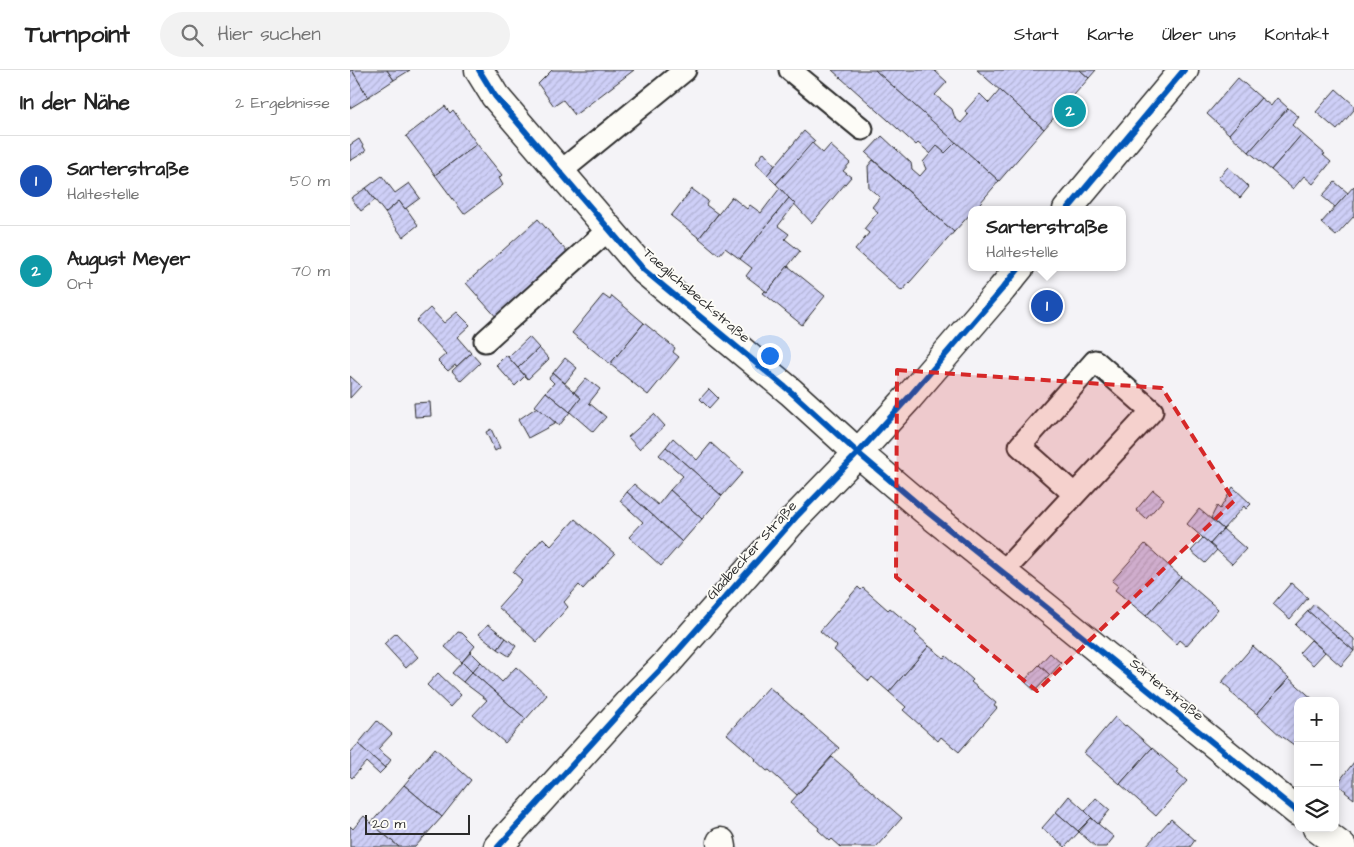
<!DOCTYPE html>
<html lang="de">
<head>
<meta charset="utf-8">
<style>
	:root { --surface:#fff; --page:#f2f2f2; --text:#222; --muted:#767676; --line:#e0e0e0; --accent:#d1495b }
	body { margin:0; font-family:"Architects Daughter",sans-serif; background:var(--page); color:var(--text) }
	.controls { position:absolute; right:15px; bottom:15px; display:grid; overflow:hidden; border-radius:10px; box-shadow:0 2px 12px #0003 }
	.controls button { width:45px; height:45px; display:grid; place-items:center; padding:0; border:0; border-bottom:1px solid var(--line); background:var(--surface); color:var(--text); font:25px sans-serif }
	.scale { position:absolute; left:15px; bottom:12px; width:105px; box-sizing:border-box; padding-left:5px; border:2px solid #2b2b2b; border-top:0; font-size:14px; line-height:18px; white-space:nowrap; color:#2b2b2b; -webkit-text-stroke:4px #fdfcf7; paint-order:stroke }
	.you { position:absolute; left:419px; top:285px; width:18px; height:18px; margin:-12px; border:4px solid #fff; border-radius:50%; background:#1a73e8; box-shadow:0 0 0 8px #1a73e833 }
	.badge { display:grid; place-items:center; width:32px; height:32px; border-radius:50%; background:var(--accent); color:#fff; font-size:16px; font-weight:700 }
	.pin { position:absolute; translate:-50% -50%; border:2px solid #fff; box-shadow:0 1px 5px #0006 }
	.popup { position:absolute; left:618px; top:136px; width:158px; height:65px; box-sizing:border-box; display:grid; place-content:center; border-radius:10px; background:var(--surface); filter:drop-shadow(0 1px 4px #0005); font-size:16px; white-space:nowrap; color:var(--muted) }
	.popup b { font-size:19px; color:var(--text) }
	.popup::after { content:''; position:absolute; left:50%; top:100%; margin-left:-10px; border:10px solid transparent; border-top-color:var(--surface) }
	.list { margin:0; padding:0; list-style:none }
	h2 { display:flex; justify-content:space-between; align-items:center; height:65px; margin:0; padding:0 20px; font-size:21px }
	h2 small { font-size:16px; font-weight:400; color:var(--muted) }
	.list li { display:grid; grid-template-columns:32px 1fr auto; gap:15px; align-items:center; box-sizing:border-box; height:90px; padding:0 20px; border-top:1px solid var(--line) }
	.list b { display:block; font-size:19px; white-space:nowrap }
	.list p { margin:0; font-size:16px; white-space:nowrap; color:var(--muted) }
	.list em { font-size:16px; font-style:normal; color:var(--muted) }
	.icon { flex:none; width:28px; height:28px; fill:none; stroke:currentColor; stroke-width:2; stroke-linecap:round; stroke-linejoin:round }
	.map { position:relative; flex:none; width:1004px; height:777px; overflow:hidden }
	header { display:flex; align-items:center; gap:30px; box-sizing:border-box; height:70px; padding:0 25px; background:var(--surface); border-bottom:1px solid var(--line) }
	header strong { font-size:24px }
	nav { display:flex; gap:28px; margin-inline-start:auto; font-size:18px }
	.search { width:350px; height:45px; background:var(--page); display:flex; align-items:center; gap:12px; box-sizing:border-box; padding:0 18px; border-radius:28px; color:var(--muted); font-size:19px }
	main { display:flex }
	aside { flex:1; background:var(--surface) }
	.map>svg:first-child { display:block }
	.building { fill:url(#building-hatch); stroke:#2b2b2b }
	.lines { fill:none; stroke-linecap:round; stroke-linejoin:round }
	.lane-casing { stroke:#2b2b2b; stroke-width:25 }
	.street-casing { stroke:#2b2b2b; stroke-width:31 }
	.secondary-casing { stroke:#2b2b2b; stroke-width:31 }
	.lane { stroke:#fdfcf7; stroke-width:21 }
	.street { stroke:#fdfcf7; stroke-width:28 }
	.secondary { stroke:#fdfcf7; stroke-width:28 }
	.cycleway-casing { stroke:#fdfcf7; stroke-width:9 }
	.cycleway { stroke:#0057b8; stroke-width:6 }
	.marked { fill:#d62828; fill-opacity:0.2; stroke:#d62828; stroke-width:4; stroke-dasharray:10 6; stroke-linejoin:round }
	.labels { text-anchor:middle; stroke-width:4; stroke-linejoin:round; paint-order:stroke }
	.street-label { font-size:14px; fill:#2b2b2b; stroke:#fdfcf7 }
</style>
</head>
<body>
<header>
<strong>Turnpoint</strong>
<div class="search"><svg class="icon" aria-label="search" viewBox="0 0 24 24"><circle cx="10" cy="10" r="6"/><path d="M15 15l6 6"/></svg>Hier suchen</div>
<nav><a>Start</a><a>Karte</a><a>Über uns</a><a>Kontakt</a></nav>
</header>
<main>
<aside>
<h2>In der Nähe<small>2 Ergebnisse</small></h2>
<ul class="list">
<li><span class="badge" style="background:#1a4fb4">1</span><div><b>Sarterstraße</b><p>Haltestelle</p></div><em>50 m</em></li>
<li><span class="badge" style="background:#0f9aa8">2</span><div><b>August Meyer</b><p>Ort</p></div><em>70 m</em></li>
</ul>
</aside>
<div class="map">
<svg width="1004" height="777" viewBox="0 0 1004 777">
	<defs>
		<pattern id="building-hatch" width="6" height="6" patternUnits="userSpaceOnUse" patternTransform="scale(1.25)"><rect width="6" height="6" fill="#cecff7"/><path d="M-1 1l2-2M0 6l6-6M5 7l2-2" fill="none" stroke="#b1b2d4"/></pattern>
	</defs>
	<rect width="100%" height="100%" fill="#f4f3f7"/>
	<filter id="ink" filterUnits="userSpaceOnUse"><feTurbulence type="fractalNoise" baseFrequency=".02" numOctaves="2"/><feDisplacementMap in="SourceGraphic" scale="10" xChannelSelector="R" yChannelSelector="G"/><feConvolveMatrix kernelMatrix="1 2 1 2 8 2 1 2 1" color-interpolation-filters="sRGB"/></filter>
	<g filter="url(#ink)">
		<g class="building">
			<path d="M0 0H2L18 27 0 38Z"/>
			<path d="M2 0H37L44 10 18 27Z"/>
			<path d="M37 0H60L44 10Z"/>
			<path d="M202 0H284L225 45 213 30 204 36 188 14Z"/>
			<path d="M482 0H525L606 72 595 83 587 76 581 84 568 73 566 75Z"/>
			<path d="M525 0H584L597 12 585 25 602 39 605 48 611 53 618 45 615 41 630 24 639 33 650 20 694 59 649 111Z"/>
			<path d="M627 0H730L739 8 694 59Z"/>
			<path d="M730 0H746L739 8Z"/>
			<path d="M888 8 911 28 879 64 857 44Z"/>
			<path d="M986 19 1004 35V40L987 60 966 42Z"/>
			<path d="M911 28 921 36 927 28 938 38 899 82 879 64Z"/>
			<path d="M95 36 100 43 103 40 127 74 85 105 56 66Z"/>
			<path d="M938 38 949 47 942 55 952 64 921 100 899 82Z"/>
			<path d="M454 61 465 71 426 114 417 105Z"/>
			<path d="M952 64 975 84 973 85 981 92 963 114 954 106 943 119 921 100Z"/>
			<path d="M532 66 561 93 562 99 570 106 576 99 573 92 587 76 595 83 606 72 649 111 624 140H622V142L604 162 516 83Z"/>
			<path d="M9 69 16 81 0 91V75Z"/>
			<path d="M462 73 473 83 480 75 500 93 493 101 501 107 462 153 426 114Z"/>
			<path d="M127 74 152 105 149 108 153 115 114 144 85 105Z"/>
			<path d="M414 82 425 95 417 105 406 93Z"/>
			<path d="M523 90 604 162 552 221 505 180 519 163 514 159 528 142 522 137 530 127 519 118 518 96Z"/>
			<path d="M878 97 899 117 890 128 868 108Z"/>
			<path d="M32 106 45 123 59 113 70 128 55 139 49 131 35 143 16 118Z"/>
			<path d="M985 112 998 123 985 137 972 126Z"/>
			<path d="M1004 116V146L986 166 971 153Z"/>
			<path d="M16 118 25 130 11 141 1 128Z"/>
			<path d="M430 118 439 128 390 189 375 178 369 185 349 168 382 127 397 139 400 135 411 143Z"/>
			<path d="M342 119 358 131 356 135 368 144 349 168 321 146Z"/>
			<path d="M439 128 445 134 428 156 439 164 435 169 450 181 417 222 396 206 402 198 390 189Z"/>
			<path d="M49 131 55 139 56 138 68 155 53 167 35 143Z"/>
			<path d="M188 149 219 184 148 249 116 213Z"/>
			<path d="M438 196 475 226 452 255 413 223 415 221 417 222Z"/>
			<path d="M253 225 260 230 262 226 294 253 260 294 222 263Z"/>
			<path d="M80 238 94 253 107 242 120 255 107 267 121 283 107 296 105 295 98 301 88 291 96 284 66 251Z"/>
			<path d="M294 253 325 278 323 282 329 287 298 325 260 294Z"/>
			<path d="M179 267 189 278 168 298 158 287Z"/>
			<path d="M189 278 199 289 178 309 168 298Z"/>
			<path d="M121 283 130 293 111 311 102 301Z"/>
			<path d="M156 285 175 306 165 316 146 295Z"/>
			<path d="M215 288 227 298 215 313 203 303Z"/>
			<path d="M203 303 231 328 220 342 196 322 204 313 199 308Z"/>
			<path d="M0 306 11 316 0 328Z"/>
			<path d="M236 308 250 319 239 333 256 347 243 362 220 342 231 328 224 322Z"/>
			<path d="M359 319 368 328 359 338 350 329Z"/>
			<path d="M196 322 220 342 209 356 185 336Z"/>
			<path d="M80 332 81 346 65 347 64 333Z"/>
			<path d="M187 337 206 353 178 368 168 350Z"/>
			<path d="M304 344 315 356 289 379 278 367Z"/>
			<path d="M141 359 150 378 145 381 136 362Z"/>
			<path d="M323 368 347 390 361 373 393 402 372 426 316 377Z"/>
			<path d="M316 377 372 426 352 449 320 420 333 406 309 385Z"/>
			<path d="M284 414 308 435 320 420 352 449 332 472 277 422Z"/>
			<path d="M883 417 901 434 896 439 894 436 873 459 861 448 867 436 870 439Z"/>
			<path d="M803 420 814 429 796 449 786 440Z"/>
			<path d="M277 422 332 472 311 496 279 467 293 452 270 431Z"/>
			<path d="M849 439 873 459 860 474 837 454Z"/>
			<path d="M225 449 265 484 233 519 229 515 214 532 218 537 187 572 148 537 172 510 163 502 193 468 201 476Z"/>
			<path d="M873 459 896 479 882 494 860 474Z"/>
			<path d="M853 468 867 480 855 493 841 481Z"/>
			<path d="M795 474 831 507 796 546 765 520 768 516 762 511Z"/>
			<path d="M831 507 868 539 836 576 829 570 826 574 796 546Z"/>
			<path d="M941 513 958 528 940 549 923 534Z"/>
			<path d="M508 517 511 520 513 518 538 540 540 538 567 561 565 563 579 576 539 622 522 607 519 611 484 580 487 576 470 561Z"/>
			<path d="M964 534 1004 569V581L958 541Z"/>
			<path d="M958 541 1004 581 991 596 945 555Z"/>
			<path d="M138 554 156 568 148 579 129 564Z"/>
			<path d="M108 562 112 563 125 576 112 592 95 577Z"/>
			<path d="M46 563 68 587 56 598 34 574Z"/>
			<path d="M156 568 166 576 159 586 148 579Z"/>
			<path d="M961 570 975 582 963 595 949 583Z"/>
			<path d="M579 576 594 588 596 586 623 610 621 612 646 633 644 636 647 638 609 682 591 667 588 671 553 640 556 637 539 622Z"/>
			<path d="M903 576 939 608 907 644 880 622 881 620 872 612Z"/>
			<path d="M121 582 131 592 122 602 112 592Z"/>
			<path d="M700 583 711 593 700 605 689 595Z"/>
			<path d="M112 592 122 602 113 612 102 603Z"/>
			<path d="M131 592 152 612 166 597 197 625 176 649 122 602Z"/>
			<path d="M689 595 700 605 685 621 674 611Z"/>
			<path d="M122 602 176 649 155 673 123 645 137 630 113 612Z"/>
			<path d="M88 603 111 625 100 637 77 615Z"/>
			<path d="M939 608 965 631H948V670L944 675 933 667V668L907 644Z"/>
			<path d="M419 617 489 678 447 725 419 700 417 701 405 690 406 689 377 664Z"/>
			<path d="M765 647 775 656 776 655 802 678 770 714 734 683Z"/>
			<path d="M27 651 42 664 28 679 41 690 35 698 8 674Z"/>
			<path d="M8 674 35 698 29 704 16 692 2 708 0 706V683Z"/>
			<path d="M85 678 121 710 92 747 54 715Z"/>
			<path d="M802 678 829 701 827 702 837 711 806 746 770 714Z"/>
			<path d="M482 687 552 748 526 777H491L482 769 480 771 468 760 469 758 440 733Z"/>
			<path d="M1004 692V729L995 722 996 721 987 714Z"/>
			<path d="M54 715 92 747 65 777H49L21 753Z"/>
			<path d="M719 726 742 747 728 761 706 742Z"/>
			<path d="M746 728 760 740 748 754 735 741Z"/>
			<path d="M706 742 729 762 715 777 692 758Z"/>
			<path d="M14 746 21 753 49 777H0V756L3 759Z"/>
			<path d="M741 748 764 767 756 777H746L729 762Z"/>
			<path d="M821 749 845 770 840 777H795Z"/>
		</g>
		<g class="lines">
			<g class="lane-casing">
				<g id="lane">
					<path d="M440 0 512 59"/>
					<path d="M210 102 335 0"/>
					<path d="M135 271 259 159"/>
					<path d="M652 503 802 341 745 291 670 376 724 424"/>
				</g>
			</g>
			<g class="street-casing">
				<g id="street">
					<path d="M129 0 145 26 294 200 441 322 508 383 575 440 696 537 948 742"/>
					<path d="M967 758 992 777"/>
					<path d="M371 772 372 777"/>
				</g>
			</g>
			<g class="secondary-casing">
				<g id="secondary">
					<path d="M717 140 834 0"/>
					<path d="M148 777 281 630 317 593 446 447 508 383 559 327 652 219 670 197"/>
				</g>
			</g>
			<use href="#lane" class="lane"/>
			<use href="#street" class="street"/>
			<use href="#secondary" class="secondary"/>
			<g class="cycleway-casing">
				<g id="cycleway">
					<path d="M129 0 145 26 294 200 441 322 508 383 575 440 696 537 948 742"/>
					<path d="M717 140 834 0"/>
					<path d="M148 777 281 630 317 593 446 447 508 383 559 327 652 219 670 197"/>
				</g>
			</g>
			<use href="#cycleway" class="cycleway"/>
		</g>
	</g>
	<path class="marked" d="M547 300 812 318 884 431 687 621 546 507Z"/>
	<g class="labels">
		<g class="street-label">
			<text transform="translate(347 225) rotate(41)" y="5">Taeglichsbeckstraße</text>
			<text transform="translate(401 480) rotate(-48)" y="5">Gladbecker Straße</text>
			<text transform="translate(817 619) rotate(39)" y="5">Sarterstraße</text>
		</g>
	</g>
</svg>
<div class="controls">
<button>+</button>
<button>−</button>
<button><svg class="icon" aria-label="layers" viewBox="0 0 24 24"><path d="M12 4l9 5-9 5-9-5zM3 14l9 5 9-5"/></svg></button>
</div>
<div class="scale">20 m</div>
<div class="you"></div>
<div class="pin badge" style="left:697px;top:236px;background:#1a4fb4">1</div>
<div class="popup"><b>Sarterstraße</b>Haltestelle</div>
<div class="pin badge" style="left:720px;top:41px;background:#0f9aa8">2</div>
</div>
</main>
</body>
</html>
